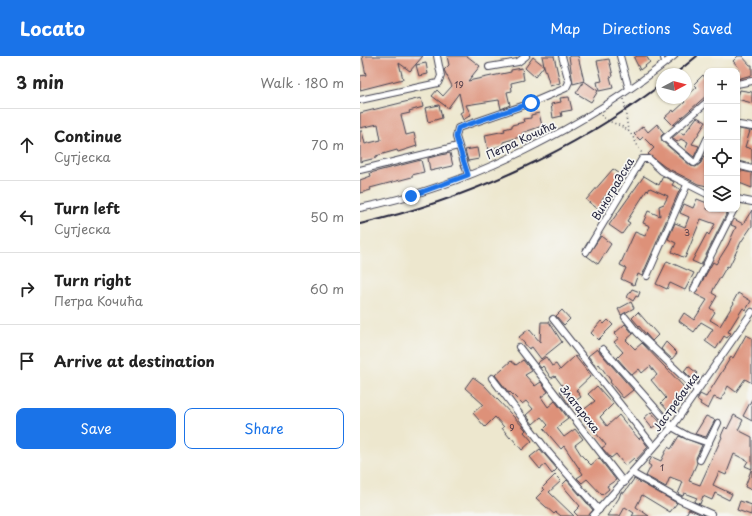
<!DOCTYPE html>
<html lang="en">
<head>
<meta charset="utf-8">
<style>
	:root { --surface:#fff; --page:#f6f6f6; --text:#222; --muted:#767676; --line:#e0e0e0; --accent:#1a73e8 }
	body { margin:0; font-family:"Playpen Sans",sans-serif; background:var(--page); color:var(--text) }
	.controls { position:absolute; right:12px; top:12px; display:grid; overflow:hidden; border-radius:8px; box-shadow:0 1px 3px #0004 }
	.controls button { width:36px; height:36px; display:grid; place-items:center; padding:0; border:0; border-bottom:1px solid var(--line); background:var(--surface); color:var(--text); font:20px sans-serif }
	.compass { position:absolute; left:296px; top:12px; width:36px; height:36px; border-radius:50%; background:var(--surface); box-shadow:0 1px 3px #0004; rotate:83deg }
	.stop { position:absolute; width:12px; height:12px; margin:-9px; border:3px solid #1a73e8; border-radius:50%; background:#fff }
	.stop.end { background:#1a73e8; border-color:#fff; box-shadow:0 1px 4px #0008 }
	.list { margin:0; padding:0; list-style:none }
	h2 { display:flex; justify-content:space-between; align-items:center; height:52px; margin:0; padding:0 16px; font-size:17px }
	h2 small { font-size:13px; font-weight:400; color:var(--muted) }
	.list li { display:grid; grid-template-columns:26px 1fr auto; gap:12px; align-items:center; box-sizing:border-box; height:72px; padding:0 16px; border-top:1px solid var(--line) }
	.list b { display:block; font-size:15px; white-space:nowrap }
	.list p { margin:0; font-size:13px; white-space:nowrap; color:var(--muted) }
	.list em { font-size:13px; font-style:normal; color:var(--muted) }
	.actions { display:flex; gap:8px; padding:12px 16px }
	.actions a { flex:1; padding:9px 0; border:1px solid var(--accent); border-radius:8px; text-align:center; font-size:14px; color:var(--accent) }
	.actions .main { background:var(--accent); color:#fff }
	.icon { flex:none; width:22px; height:22px; fill:none; stroke:currentColor; stroke-width:2; stroke-linecap:round; stroke-linejoin:round }
	.map { position:relative; flex:none; width:392px; height:460px; overflow:hidden }
	header { display:flex; align-items:center; gap:24px; box-sizing:border-box; height:56px; padding:0 20px; background:var(--accent); color:#fff }
	header strong { font-size:19px }
	nav { display:flex; gap:22px; margin-inline-start:auto; font-size:14px }
	main { display:flex }
	aside { flex:1; background:var(--surface) }
	.map>svg:first-child { display:block }
	.building { fill:#dd9179 }
	.lines { fill:none; stroke-linecap:round; stroke-linejoin:round }
	.lane-casing { stroke:#404051; stroke-width:5 }
	.street-casing { stroke:#404051; stroke-width:8 }
	.path { stroke:#404051; stroke-width:1.5; stroke-dasharray:1 3; stroke-linecap:butt }
	.lane { stroke:#fff; stroke-width:3 }
	.street { stroke:#fff; stroke-width:6 }
	.rail { stroke:#22223b; stroke-width:2 }
	.route { stroke:#1a73e8; stroke-width:5 }
	.labels { text-anchor:middle; stroke-width:3.5; stroke-linejoin:round; paint-order:stroke }
	.number-label { font-size:9px; fill:#513e4a }
	.street-label { font-size:11px; fill:#22223b; stroke:#f6f6f2 }
</style>
</head>
<body>
<header>
<strong>Locato</strong>
<nav><a>Map</a><a>Directions</a><a>Saved</a></nav>
</header>
<main>
<aside>
<h2>3 min<small>Walk · 180 m</small></h2>
<ul class="list">
<li><svg class="icon" aria-label="ahead" viewBox="0 0 24 24"><path d="M12 20V5M6 11l6-6 6 6"/></svg><div><b>Continue</b><p>Сутјеска</p></div><em>70 m</em></li>
<li><svg class="icon" aria-label="left" viewBox="0 0 24 24"><path d="M17 20v-9H6M10 6l-5 5 5 5"/></svg><div><b>Turn left</b><p>Сутјеска</p></div><em>50 m</em></li>
<li><svg class="icon" aria-label="right" viewBox="0 0 24 24"><path d="M7 20v-9h11M14 6l5 5-5 5"/></svg><div><b>Turn right</b><p>Петра Кочића</p></div><em>60 m</em></li>
<li><svg class="icon" aria-label="arrive" viewBox="0 0 24 24"><path d="M6 21V4h12l-3 4 3 4H6"/></svg><div><b>Arrive at destination</b></div></li>
</ul>
<div class="actions"><a class="main">Save</a><a>Share</a></div>
</aside>
<div class="map">
<svg width="392" height="460" viewBox="0 0 392 460">
	<rect width="100%" height="100%" fill="#f6f6f2"/>
	<filter id="ink" filterUnits="userSpaceOnUse"><feTurbulence type="fractalNoise" baseFrequency=".025" numOctaves="2"/><feDisplacementMap in="SourceGraphic" scale="8" xChannelSelector="R" yChannelSelector="G"/><feConvolveMatrix kernelMatrix="1 2 1 2 8 2 1 2 1" color-interpolation-filters="sRGB"/></filter>
	<filter id="wash" filterUnits="userSpaceOnUse"><feTurbulence type="fractalNoise" baseFrequency=".012" numOctaves="4" result="noise"/><feDisplacementMap in="SourceGraphic" scale="16" xChannelSelector="R" yChannelSelector="G"/><feGaussianBlur stdDeviation="0.9" result="paint"/><feColorMatrix in="noise" values="0 0 0 0 0 0 0 0 0 0 0 0 0 0 0 0 0 1.4 0 .05"/><feComposite in="paint" operator="in"/></filter>
	<g filter="url(#wash)">
		<rect width="100%" height="100%" fill="#ede7ce"/>
		<g id="blocks">
			<g class="building">
				<path d="M2 0H63L50 15 39 7 43 23 0 34V20L6 19Z"/>
				<path d="M87 0H107L120 10 108 25 151 16V14L162 12 164 24 151 27 152 35 147 36 150 49 141 53 139 44 106 49 111 59 103 64 100 57 103 55 99 37 88 52 72 40 77 34 83 40 92 30 84 14 89 9Z"/>
				<path d="M182 0H194L200 27 190 30 184 10 175 21 165 12 173 1 184 10Z"/>
				<path d="M209 0H218L224 25 213 28Z"/>
				<path d="M277 0H286L290 6 280 14 274 2Z"/>
				<path d="M378 0H382L390 9H392V19L377 23V15L380 13 373 5Z"/>
				<path d="M249 3 253 20 250 21 253 32 239 35 237 26 242 25 237 5Z"/>
				<path d="M66 7 68 18 59 20 56 9Z"/>
				<path d="M343 19 347 24V39L313 69 305 61 313 54 314 56 325 46 323 44 337 31 334 28Z"/>
				<path d="M224 25 238 35 231 46 216 37Z"/>
				<path d="M380 34 392 36V47L377 43Z"/>
				<path d="M209 41 212 54 201 56 202 60 193 62 191 48 201 46 200 42Z"/>
				<path d="M61 42 63 51 49 55 50 57 41 59 46 79 54 77 57 90 38 96 37 94 16 100V102L0 106V75H2L5 88 21 84 18 68 0 72V57Z"/>
				<path d="M79 49 82 62 68 66 65 52Z"/>
				<path d="M179 57 182 70 162 77 163 80 143 86V89L128 94 125 79 145 75 144 73 152 71V69L164 66 163 63 171 62V59Z"/>
				<path d="M337 61 346 66 332 88 339 90 334 101 325 94 328 87 321 83 317 86 312 82 319 76 324 78Z"/>
				<path d="M297 68 304 77 301 80 302 85 331 110 336 111 341 107 344 100 347 101V130L338 128 305 111 288 98 294 92 283 81 280 84 274 78 283 70 288 76Z"/>
				<path d="M379 73 390 75 385 91 392 93V108L377 105Z"/>
				<path d="M117 92 119 103 108 105 105 94Z"/>
				<path d="M90 97 93 110 70 115 68 102Z"/>
				<path d="M61 104 64 116 52 119V121L10 132 11 134 0 137V124L11 120 10 117Z"/>
				<path d="M253 113 263 120 241 145 243 146 238 153 226 144Z"/>
				<path d="M377 114 392 117V132L377 126Z"/>
				<path d="M284 120 299 129 303 120 314 126 312 129 320 133 282 220 278 218 274 229 261 223 266 212 260 209 275 176 285 180 290 170 283 167 288 155 300 160 299 150 304 148 308 140 290 132 288 135 287 134 267 165 270 167 262 178 249 169Z"/>
				<path d="M337 143 347 147V153L360 155 361 153H369L341 209 332 205 347 177 349 179 355 168 341 163 325 202 312 196 316 187 308 183 315 167 325 171 329 161 320 157 324 148 333 152Z"/>
				<path d="M392 154V170L381 186 369 211 367 210 354 232 352 237 357 240 350 252 355 256 350 264 360 270 374 247 373 246 378 237 391 245 386 254 383 252 368 276 371 277 367 282 364 280 356 293 345 285 353 273 341 266 334 276 319 265 324 257 334 264 347 244 335 238 353 206 356 208 368 189 376 171 371 169 374 163 383 168Z"/>
				<path d="M241 180 251 188 238 208 227 200Z"/>
				<path d="M307 205 334 217 325 234 310 227 307 233 296 228Z"/>
				<path d="M272 233 280 236 278 241 276 240 273 245 267 241Z"/>
				<path d="M271 246 274 252 261 259 258 253Z"/>
				<path d="M202 254 210 263 204 269 196 260Z"/>
				<path d="M278 256 298 279 292 285 272 262Z"/>
				<path d="M248 264 253 269 238 284 231 277 241 265 244 268Z"/>
				<path d="M181 266H189L202 286 181 303 172 291 169 293 159 281 169 273 180 286Z"/>
				<path d="M265 268 273 278 266 284 275 293 282 287 326 333 316 342 319 344 308 355 301 347 306 342 291 324 297 319 290 310 282 317 279 313 272 319 257 302 263 296 254 286 259 282 254 278Z"/>
				<path d="M386 279 392 282V327L385 323 376 336 368 330 361 344 354 341 348 353 340 348 341 346 337 344 340 338 346 341 371 301 373 302Z"/>
				<path d="M306 286 317 297 312 303 301 293Z"/>
				<path d="M237 293 273 334 263 342 250 326 251 325 239 308 236 310 228 300Z"/>
				<path d="M215 300 231 320 216 334 221 341 209 349 200 335 204 332 195 320 191 322 183 310 181 312 177 307 186 301 192 310 196 308 200 314Z"/>
				<path d="M163 304 172 315 165 319 175 330 181 326 188 336 181 341 188 351 195 345 208 362 200 368 201 369 197 372 204 381 215 373 223 383 215 389 222 400 231 409 239 402 256 424 247 430 249 433 242 439 227 423 222 427 217 422 223 418 204 390 201 393 184 373 188 369 181 361 173 368 166 359 173 353 166 345 162 348 150 336 149 337 135 319 151 305 156 309Z"/>
				<path d="M328 310 337 317 332 323 324 315Z"/>
				<path d="M113 321 124 329 166 374 164 376 172 385 162 394 151 381 150 382 142 372 144 371 135 361 125 371 113 357 123 348 105 332Z"/>
				<path d="M237 330 253 348 240 361 247 370 259 359 272 375 279 383 281 381 288 391 275 405 274 402 265 410 256 398 251 402 242 392 246 389 229 369 231 367 222 355 235 345 228 338Z"/>
				<path d="M392 343V365L383 360Z"/>
				<path d="M291 356 300 366 292 372 284 362Z"/>
				<path d="M374 359 383 364 378 374 392 381V413L385 410 388 405 374 398 366 419 359 416 353 429 372 438 369 444 355 437 352 444 343 440 340 448 334 446 337 442 324 437 323 440 318 438 323 426 310 421 306 431 286 420 291 410 288 408 292 401 301 405 308 391 311 393 319 380 342 389 336 402 337 407 329 425 340 429 362 381 361 380 365 371 367 373Z"/>
				<path d="M346 360 355 364 346 381 335 378Z"/>
				<path d="M180 393 197 413 192 418 185 409 180 413 170 401Z"/>
				<path d="M391 414H392V434L385 431Z"/>
				<path d="M195 419 201 425 189 436 214 460H201L196 456 194 458 176 442 184 434 182 432Z"/>
				<path d="M274 423 317 447 310 456 282 439 276 451 289 460H272L274 457 265 451 260 460H247L259 442 261 436 264 437Z"/>
				<path d="M207 424 233 454 228 460H218L214 456 220 450 202 429Z"/>
				<path d="M380 445 392 449 391 459 377 454Z"/>
				<path d="M329 453 344 460H325Z"/>
			</g>
		</g>
	</g>
	<g filter="url(#ink)">
		<use href="#blocks" fill-opacity="0" stroke="#404051" stroke-width="1"/>
		<g class="lines">
			<g class="lane-casing">
				<path id="lane" d="M302 0 304 8"/>
			</g>
			<g class="street-casing">
				<g id="street">
					<path d="M260 0 269 33"/>
					<path d="M129 11 158 6 166 0"/>
					<path d="M377 28 392 25"/>
					<path d="M0 44 78 27 81 20 77 0"/>
					<path d="M347 46 305 82 334 107 337 105 347 83"/>
					<path d="M379 69 392 71"/>
					<path d="M377 109 392 113"/>
					<path d="M0 114 98 90"/>
					<path d="M108 119 96 81 98 72 171 47 206 32 209 26 202 0"/>
					<path d="M377 143 392 146"/>
					<path d="M0 152C110 130 227 70 314 0"/>
					<path d="M226 196 282 103H289L302 115 347 138"/>
					<path d="M287 220 327 129"/>
					<path d="M334 233 374 153"/>
					<path d="M265 261 277 276 337 334"/>
					<path d="M193 263 294 391"/>
					<path d="M159 291 264 427"/>
					<path d="M243 293 312 371 328 380 349 387"/>
					<path d="M132 322 189 397 239 454"/>
					<path d="M340 404 358 367"/>
					<path d="M272 417 320 444 351 458"/>
					<path d="M233 460 312 371 392 256"/>
				</g>
			</g>
			<g class="path">
				<path d="M264 43 268 75"/>
				<path d="M241 59C248 67 257 67 266 73 273 78 277 90 282 97"/>
			</g>
			<use href="#lane" class="lane"/>
			<use href="#street" class="street"/>
			<g class="rail">
				<path d="M315 18 337 0"/>
				<path d="M0 168C109 143 213 95 302 28"/>
			</g>
		</g>
	</g>
	<g class="lines" filter="url(#ink)">
		<path class="route" d="M51 140 108 119 96 81 98 72 171 47"/>
	</g>
	<g class="labels">
		<g class="number-label">
			<text x="99" y="32">19</text>
			<text x="327" y="180">3</text>
			<text x="152" y="375">9</text>
			<text x="302" y="415">1</text>
		</g>
		<g class="street-label">
			<text transform="translate(161 84) rotate(-25)" y="4">Петра Кочића</text>
			<text transform="translate(253 133) rotate(-59)" y="4">Виноградска</text>
			<text transform="translate(316 346) rotate(-54)" y="4">Јастребачка</text>
			<text transform="translate(220 353) rotate(52)" y="4">Златарска</text>
		</g>
	</g>
</svg>
<div class="controls">
<button>+</button>
<button>−</button>
<button><svg class="icon" aria-label="locate" viewBox="0 0 24 24"><circle cx="12" cy="12" r="6"/><path d="M12 2v4M12 18v4M2 12h4M18 12h4"/></svg></button>
<button><svg class="icon" aria-label="layers" viewBox="0 0 24 24"><path d="M12 4l9 5-9 5-9-5zM3 14l9 5 9-5"/></svg></button>
</div>
<svg class="compass" viewBox="-18 -18 36 36"><path d="M0-13l5 13h-10z" fill="#e53935"/><path d="M0 13l5-13h-10z" fill="#767676"/></svg>
<div class="stop" style="left:171px;top:47px"></div>
<div class="stop end" style="left:51px;top:140px"></div>
</div>
</main>
</body>
</html>
